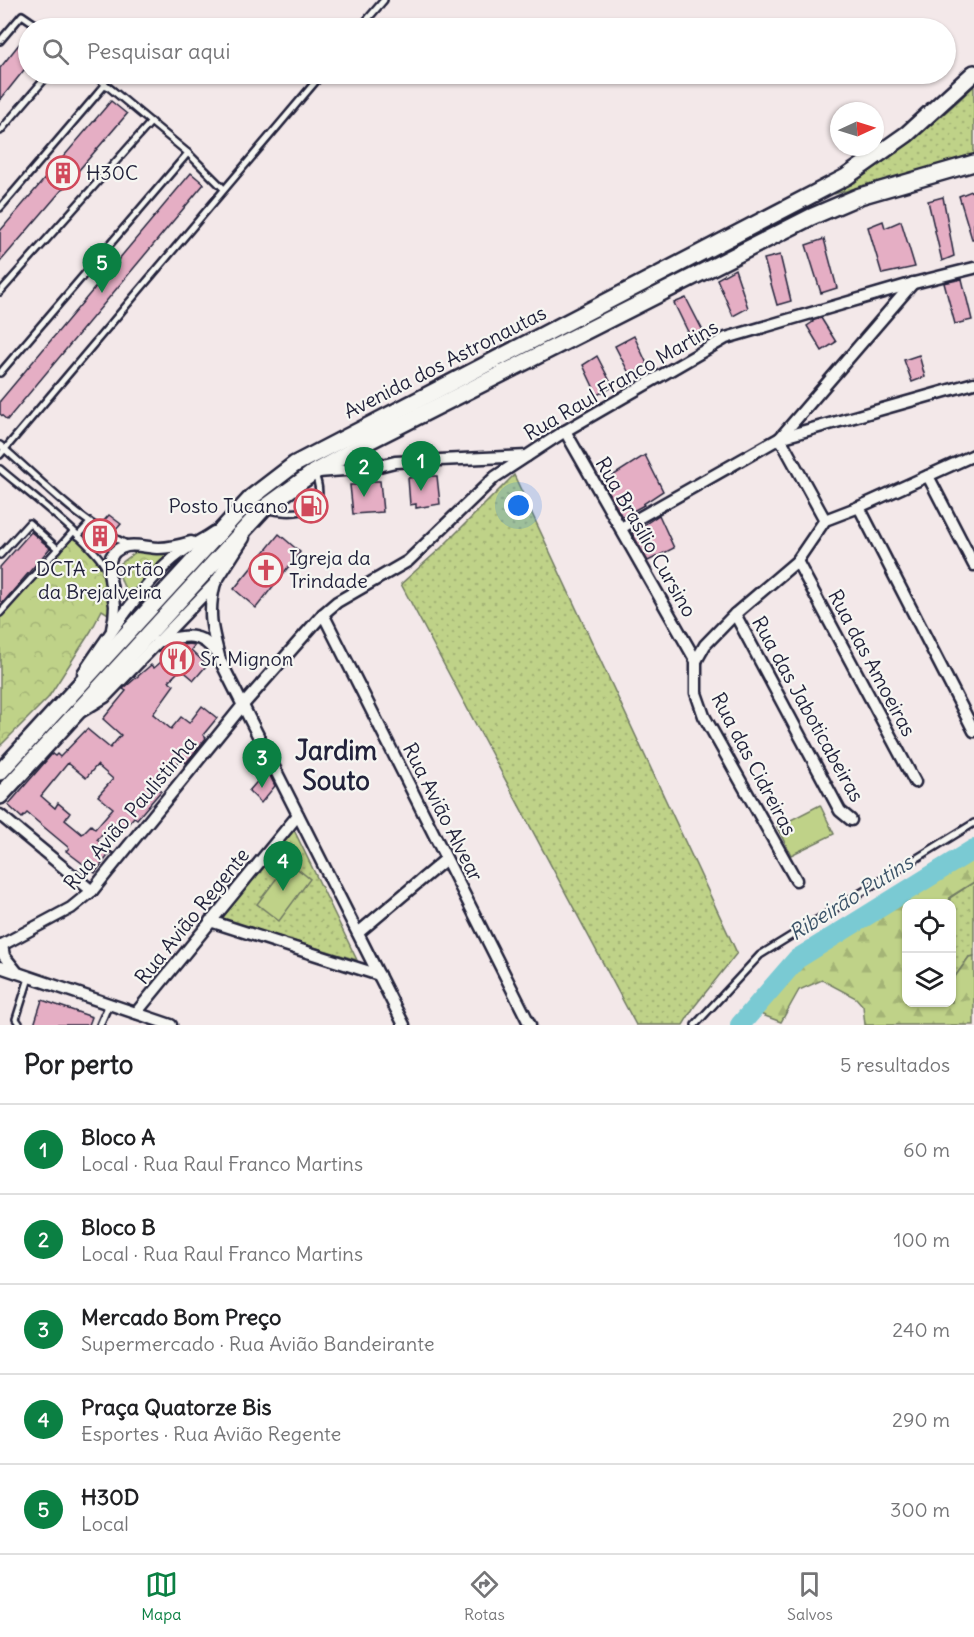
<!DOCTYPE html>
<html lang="pt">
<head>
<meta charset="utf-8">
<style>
	:root { --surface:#fff; --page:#f2f2f2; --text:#202124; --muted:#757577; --line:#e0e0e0; --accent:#0b8043 }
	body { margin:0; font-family:Delius,sans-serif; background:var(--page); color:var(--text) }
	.controls { position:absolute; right:18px; bottom:18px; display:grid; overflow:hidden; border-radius:12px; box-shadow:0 2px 4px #0004 }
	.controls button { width:54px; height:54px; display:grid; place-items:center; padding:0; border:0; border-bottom:2px solid var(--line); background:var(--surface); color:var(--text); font:30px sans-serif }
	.compass { position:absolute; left:830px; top:102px; width:54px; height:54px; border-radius:50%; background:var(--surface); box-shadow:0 2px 4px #0004; rotate:86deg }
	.you { position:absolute; left:519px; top:506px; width:21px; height:21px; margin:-15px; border:4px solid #fff; border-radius:50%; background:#1a73e8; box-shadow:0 0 0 9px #1a73e833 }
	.badge { display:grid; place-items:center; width:39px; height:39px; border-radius:50%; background:var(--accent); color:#fff; font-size:20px; font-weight:700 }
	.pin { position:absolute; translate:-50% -50px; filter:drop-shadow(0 2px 3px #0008) }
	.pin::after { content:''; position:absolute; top:32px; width:21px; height:18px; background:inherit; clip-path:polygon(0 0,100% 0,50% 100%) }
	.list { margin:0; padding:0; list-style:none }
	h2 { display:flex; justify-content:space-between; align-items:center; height:78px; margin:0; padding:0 24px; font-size:26px }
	h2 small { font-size:20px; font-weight:400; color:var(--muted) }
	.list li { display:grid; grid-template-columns:39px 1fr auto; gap:18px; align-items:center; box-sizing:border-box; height:90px; padding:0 24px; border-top:2px solid var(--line) }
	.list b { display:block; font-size:22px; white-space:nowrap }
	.list p { margin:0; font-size:20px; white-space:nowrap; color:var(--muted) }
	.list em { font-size:20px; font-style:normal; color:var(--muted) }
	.icon { flex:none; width:33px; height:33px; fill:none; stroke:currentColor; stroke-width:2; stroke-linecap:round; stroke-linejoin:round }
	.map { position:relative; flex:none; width:974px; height:1025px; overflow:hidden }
	.search { position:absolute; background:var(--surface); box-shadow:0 2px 4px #0004; left:18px; right:18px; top:18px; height:66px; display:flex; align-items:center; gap:15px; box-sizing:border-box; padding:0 21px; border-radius:33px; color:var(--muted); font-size:22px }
	.sheet { height:528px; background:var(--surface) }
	nav { display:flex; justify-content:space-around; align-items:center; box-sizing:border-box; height:84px; border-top:2px solid var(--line); background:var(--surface); font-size:16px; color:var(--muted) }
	nav a { display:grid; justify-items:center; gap:3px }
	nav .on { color:var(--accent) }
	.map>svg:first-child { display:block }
	.grass { fill:url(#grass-dots); stroke:#707a62; stroke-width:1.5 }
	.forest { fill:url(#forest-firs); stroke:#707a62; stroke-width:1.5 }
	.park { fill:url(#park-crowns); stroke:#707a62; stroke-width:1.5 }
	.garden { fill:#bfd288; stroke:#707a62; stroke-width:1.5 }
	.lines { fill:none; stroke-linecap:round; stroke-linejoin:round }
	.river { stroke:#7acad3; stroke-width:20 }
	.building { fill:#e5aec4; stroke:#22223b; stroke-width:1.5; fill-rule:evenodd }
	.service-casing { stroke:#22223b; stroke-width:10 }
	.minor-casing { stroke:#22223b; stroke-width:15 }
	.secondary-casing { stroke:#22223b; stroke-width:20 }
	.service { stroke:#f6f6f2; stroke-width:5 }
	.minor { stroke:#f6f6f2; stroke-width:10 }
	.secondary { stroke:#f6f6f2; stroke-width:15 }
	.labels { text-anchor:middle; stroke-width:4.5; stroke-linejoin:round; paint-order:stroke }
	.poi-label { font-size:20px; fill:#22223b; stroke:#f6f6f2; text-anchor:start }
	.street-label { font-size:20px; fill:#22223b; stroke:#f6f6f2 }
	.water-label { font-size:21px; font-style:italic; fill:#3c5469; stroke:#f6f6f2 }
	.district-label { font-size:26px; font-weight:bold; fill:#22223b; stroke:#f6f6f2 }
</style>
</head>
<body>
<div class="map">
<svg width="974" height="1025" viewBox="0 0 974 1025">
	<defs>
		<pattern id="grass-dots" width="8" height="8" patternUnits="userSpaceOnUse" patternTransform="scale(1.5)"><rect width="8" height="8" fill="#bfd288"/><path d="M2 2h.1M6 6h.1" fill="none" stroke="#a4b476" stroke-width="1.8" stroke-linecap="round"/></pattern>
		<pattern id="forest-firs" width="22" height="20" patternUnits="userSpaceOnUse" patternTransform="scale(1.5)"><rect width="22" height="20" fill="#bfd288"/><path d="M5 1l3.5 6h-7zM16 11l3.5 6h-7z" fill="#a4b476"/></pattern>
		<pattern id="park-crowns" width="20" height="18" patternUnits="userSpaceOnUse" patternTransform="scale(1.5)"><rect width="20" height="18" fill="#bfd288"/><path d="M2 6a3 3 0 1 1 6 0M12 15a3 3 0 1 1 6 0" fill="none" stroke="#a4b476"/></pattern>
	</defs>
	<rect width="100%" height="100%" fill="#f3e8e9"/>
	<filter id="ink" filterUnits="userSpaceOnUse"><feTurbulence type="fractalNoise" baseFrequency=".0167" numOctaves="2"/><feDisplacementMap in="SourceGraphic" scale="12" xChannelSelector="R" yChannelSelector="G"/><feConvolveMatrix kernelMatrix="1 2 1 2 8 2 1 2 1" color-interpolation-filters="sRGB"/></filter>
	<g filter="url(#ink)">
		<g class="grass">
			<path d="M974 86V157L834 194C886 163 931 128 974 86Z"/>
			<path d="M514 475 737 953 694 1007 683 1025H636L401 584 442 547Z"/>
			<path d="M293 828 357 960 218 918Z"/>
			<path d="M974 882V956L969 957 952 981V903H949L950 898Z"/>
		</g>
		<path class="forest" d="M974 849V882L950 897 949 903H906V1002H952V981L969 957 974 956V1025H865L863 1006 856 998 822 980 799 990 781 1022 752 1011 797 959Z"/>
		<g class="park">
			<path d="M73 533 109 576 113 617 102 610 91 631 48 698 0 746V615Z"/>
			<path d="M175 551 130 597C123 586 118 577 120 564L136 552Z"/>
		</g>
		<g class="garden">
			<path d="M820 805 834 834 791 855 777 827Z"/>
			<path d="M289 862 310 879 279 921 257 904Z"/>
		</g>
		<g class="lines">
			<path class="river" d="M740 1025 797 959 974 849"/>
		</g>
		<g class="building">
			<path d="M28 33V65L0 100V68Z"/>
			<path d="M111 101 127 114 0 262V231Z"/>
			<path d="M191 173 204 184 7 420 0 414V401Z"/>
			<path d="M974 190V239H972L959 196Z"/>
			<path d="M943 197 954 256 942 261 928 201Z"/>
			<path d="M883 221 885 228 901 221 915 267 882 274 868 227Z"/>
			<path d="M824 239 837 288 821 293 806 245Z"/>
			<path d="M780 255 791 301 777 305 764 259Z"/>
			<path d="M735 269 748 308 733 316 717 279Z"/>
			<path d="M962 279 972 320 955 324 944 283Z"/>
			<path d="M686 298 704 333 692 340 674 303Z"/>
			<path d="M821 318 836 342 822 351 807 326 813 322 812 321Z"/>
			<path d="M634 336 648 366 630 375 615 346Z"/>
			<path d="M919 355 925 377 912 382 904 360Z"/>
			<path d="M597 356 613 387 597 395 583 365Z"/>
			<path d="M645 455 663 491 643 504 644 505 622 517 603 482Z"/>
			<path d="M432 475V476H437L440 504 416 508V504L410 505 408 478Z"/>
			<path d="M375 481H380L383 512 353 514 350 485H356L355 482Z"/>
			<path d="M109 515 121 524 114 532 101 524Z"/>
			<path d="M659 515 674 548 648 561 632 533Z"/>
			<path d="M31 532 50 548 0 606V567Z"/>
			<path d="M95 532 107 539 98 549 88 539Z"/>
			<path d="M279 534 300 552 256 608 234 589Z"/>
			<path d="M189 644 195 645 191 650 207 665 194 680 181 669 169 681 174 685 153 714 171 729 181 717 189 723 202 706 217 718 203 735 206 738 186 763 181 759 157 788 161 791 137 819 134 817 118 836 108 827 97 840 113 853H110L95 873 66 851 69 848 27 813 22 818 8 805 52 754 55 756 57 754 60 757 87 729 110 748 121 735 103 719 126 691 123 689 151 665 154 668 177 648 176 646ZM68 763 86 778 97 765 113 779 98 796 113 808 95 829 91 825 82 834 65 820 70 813 58 803 55 808 41 796Z"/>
			<path d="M267 770 275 786 261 803 249 791Z"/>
			<path d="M42 1000 92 1017 89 1025H34Z"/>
		</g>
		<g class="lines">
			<g class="service-casing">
				<g id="service">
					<path d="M360 28 384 0"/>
					<path d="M0 41 22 15 41 28"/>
					<path d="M93 74 188 153 224 189"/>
					<path d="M0 131 49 74"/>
					<path d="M0 208 105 85"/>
					<path d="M0 292 151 122"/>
					<path d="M0 373 188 153"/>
					<path d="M0 445C41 480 79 523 129 545"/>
					<path d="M0 455 322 74"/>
					<path d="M0 469C23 489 97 545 106 569"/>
					<path d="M268 510C299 516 331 513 314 472"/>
					<path d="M78 536 90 523"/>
					<path d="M0 555 29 523 58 549"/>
					<path d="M0 613 73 532"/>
					<path d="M20 1025 16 1019 29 978"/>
					<path d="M100 1025 109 1004"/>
					<path d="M695 1025 760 955 974 823"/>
				</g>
			</g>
			<g class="minor-casing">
				<g id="minor">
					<path d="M565 431 696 661V693L704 716 796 880"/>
					<path d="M370 442 365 448V459L370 463H380"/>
					<path d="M318 472 371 468 395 462 527 456"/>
					<path d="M928 476 974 565"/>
					<path d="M859 507 974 731"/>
					<path d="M825 520 780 438 913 283"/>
					<path d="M621 528 780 438 974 383"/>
					<path d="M797 561 915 782"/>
					<path d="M215 583C207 613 212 630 220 660L404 1025"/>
					<path d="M323 614 530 1025"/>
					<path d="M735 614 840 811 851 820"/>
					<path d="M112 629C114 621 115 614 115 606 113 586 97 552 127 546 137 544 149 548 159 548 170 548 181 545 191 542"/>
					<path d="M157 642C180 637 199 629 215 652"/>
					<path d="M696 661 705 645 735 614 797 561 825 520 859 507 974 455"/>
					<path d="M83 673C108 637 145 579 179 554 190 545 203 540 214 532"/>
					<path d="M82 711 105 697 215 583 244 538"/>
					<path d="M0 815 92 891"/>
					<path d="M210 921 379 975"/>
					<path d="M358 933 446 859"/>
					<path d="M2 945 4 956 16 971"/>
					<path d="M0 946 71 908 92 891 243 705 323 614 337 602 408 561 495 477 565 431 726 338 914 283 974 268"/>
					<path d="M0 967 171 1025"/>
					<path d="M136 1013 298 815"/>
				</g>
			</g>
			<g class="secondary-casing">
				<g id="secondary">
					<path d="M0 772 252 497 295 464 846 177 907 134 974 73"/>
					<path d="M0 796 263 509 314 472 371 440 811 217 860 196 974 163"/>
				</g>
			</g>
			<use href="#service" class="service"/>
			<use href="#minor" class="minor"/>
			<use href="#secondary" class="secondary"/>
		</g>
	</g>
	<defs>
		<g id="building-ring" transform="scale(1.725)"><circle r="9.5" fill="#f6f6f2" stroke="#d1495b" stroke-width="1.5"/><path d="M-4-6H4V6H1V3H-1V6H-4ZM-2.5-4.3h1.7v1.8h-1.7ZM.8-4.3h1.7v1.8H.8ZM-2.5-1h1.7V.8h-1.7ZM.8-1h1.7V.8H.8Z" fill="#d1495b"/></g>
		<g id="fuel-ring" transform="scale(1.725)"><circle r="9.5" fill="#f6f6f2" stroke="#d1495b" stroke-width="1.5"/><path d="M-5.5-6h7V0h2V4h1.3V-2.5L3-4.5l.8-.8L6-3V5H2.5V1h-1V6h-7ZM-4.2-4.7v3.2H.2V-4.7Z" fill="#d1495b"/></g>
		<g id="church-ring" transform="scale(1.725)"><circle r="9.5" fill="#f6f6f2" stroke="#d1495b" stroke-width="1.5"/><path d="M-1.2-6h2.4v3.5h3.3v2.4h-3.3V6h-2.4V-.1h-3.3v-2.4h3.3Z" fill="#d1495b"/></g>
		<g id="restaurant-ring" transform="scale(1.725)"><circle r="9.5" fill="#f6f6f2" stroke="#d1495b" stroke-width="1.5"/><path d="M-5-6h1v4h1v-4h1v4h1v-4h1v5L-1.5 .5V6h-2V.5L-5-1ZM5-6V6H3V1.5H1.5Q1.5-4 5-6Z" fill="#d1495b"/></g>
	</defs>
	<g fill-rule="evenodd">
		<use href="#building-ring" x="63" y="173"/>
		<use href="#fuel-ring" x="311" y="506"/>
		<use href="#building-ring" x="100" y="536"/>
		<use href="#church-ring" x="266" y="570"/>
		<use href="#restaurant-ring" x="177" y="659"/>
	</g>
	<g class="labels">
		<g class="poi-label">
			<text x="86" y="180">H30C</text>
			<text x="288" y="513" text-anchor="end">Posto Tucano</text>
			<text x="289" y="565">Igreja da<tspan x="289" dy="23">Trindade</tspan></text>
			<text x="100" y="576" text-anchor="middle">DCTA - Portão<tspan x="100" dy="23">da Brejalveira</tspan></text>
			<text x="200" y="666">Sr. Mignon</text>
		</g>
		<g class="street-label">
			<text transform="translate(445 362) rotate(-27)" y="7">Avenida dos Astronautas</text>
			<text transform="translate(621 380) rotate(-30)" y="7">Rua Raul Franco Martins</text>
			<text transform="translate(646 537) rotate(60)" y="7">Rua Brasílio Cursino</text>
			<text transform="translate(872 663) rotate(62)" y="7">Rua das Amoeiras</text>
			<text transform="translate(808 709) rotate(61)" y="7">Rua das Jaboticabeiras</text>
			<text transform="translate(754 764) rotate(62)" y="7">Rua das Cidreiras</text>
			<text transform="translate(443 812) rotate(63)" y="7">Rua Avião Alvear</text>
			<text transform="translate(130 813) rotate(-50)" y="7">Rua Avião Paulistinha</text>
			<text transform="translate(192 916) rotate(-51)" y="7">Rua Avião Regente</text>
		</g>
		<g class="water-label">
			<text transform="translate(851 898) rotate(-32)" y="7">Ribeirão Putins</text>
		</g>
		<g class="district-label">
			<text x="336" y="760">Jardim<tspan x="336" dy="30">Souto</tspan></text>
		</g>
	</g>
</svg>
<div class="controls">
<button><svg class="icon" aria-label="locate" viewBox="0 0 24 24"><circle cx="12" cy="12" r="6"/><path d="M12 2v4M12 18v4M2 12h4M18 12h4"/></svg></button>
<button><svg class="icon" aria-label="layers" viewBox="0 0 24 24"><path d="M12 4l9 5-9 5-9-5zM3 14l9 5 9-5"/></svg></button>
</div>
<svg class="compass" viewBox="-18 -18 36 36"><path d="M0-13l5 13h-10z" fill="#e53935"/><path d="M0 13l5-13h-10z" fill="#757577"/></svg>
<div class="you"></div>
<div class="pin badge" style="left:421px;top:491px">1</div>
<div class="pin badge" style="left:364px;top:497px">2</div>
<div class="pin badge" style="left:262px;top:788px">3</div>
<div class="pin badge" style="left:283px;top:891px">4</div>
<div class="pin badge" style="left:102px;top:293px">5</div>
<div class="search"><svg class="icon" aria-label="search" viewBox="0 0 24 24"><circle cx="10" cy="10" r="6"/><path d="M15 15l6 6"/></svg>Pesquisar aqui</div>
</div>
<section class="sheet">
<h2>Por perto<small>5 resultados</small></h2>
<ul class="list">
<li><span class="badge">1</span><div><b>Bloco A</b><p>Local · Rua Raul Franco Martins</p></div><em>60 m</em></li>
<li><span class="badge">2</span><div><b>Bloco B</b><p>Local · Rua Raul Franco Martins</p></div><em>100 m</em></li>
<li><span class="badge">3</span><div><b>Mercado Bom Preço</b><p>Supermercado · Rua Avião Bandeirante</p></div><em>240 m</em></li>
<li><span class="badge">4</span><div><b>Praça Quatorze Bis</b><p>Esportes · Rua Avião Regente</p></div><em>290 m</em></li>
<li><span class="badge">5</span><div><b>H30D</b><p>Local</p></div><em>300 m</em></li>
</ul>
</section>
<nav>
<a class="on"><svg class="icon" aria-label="map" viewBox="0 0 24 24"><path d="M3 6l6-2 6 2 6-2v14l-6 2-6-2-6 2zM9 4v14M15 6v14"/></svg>Mapa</a>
<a><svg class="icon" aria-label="directions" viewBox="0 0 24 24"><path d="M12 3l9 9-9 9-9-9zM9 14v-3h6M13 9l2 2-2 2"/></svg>Rotas</a>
<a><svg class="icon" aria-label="saved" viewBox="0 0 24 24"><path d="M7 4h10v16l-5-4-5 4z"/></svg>Salvos</a>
</nav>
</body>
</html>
